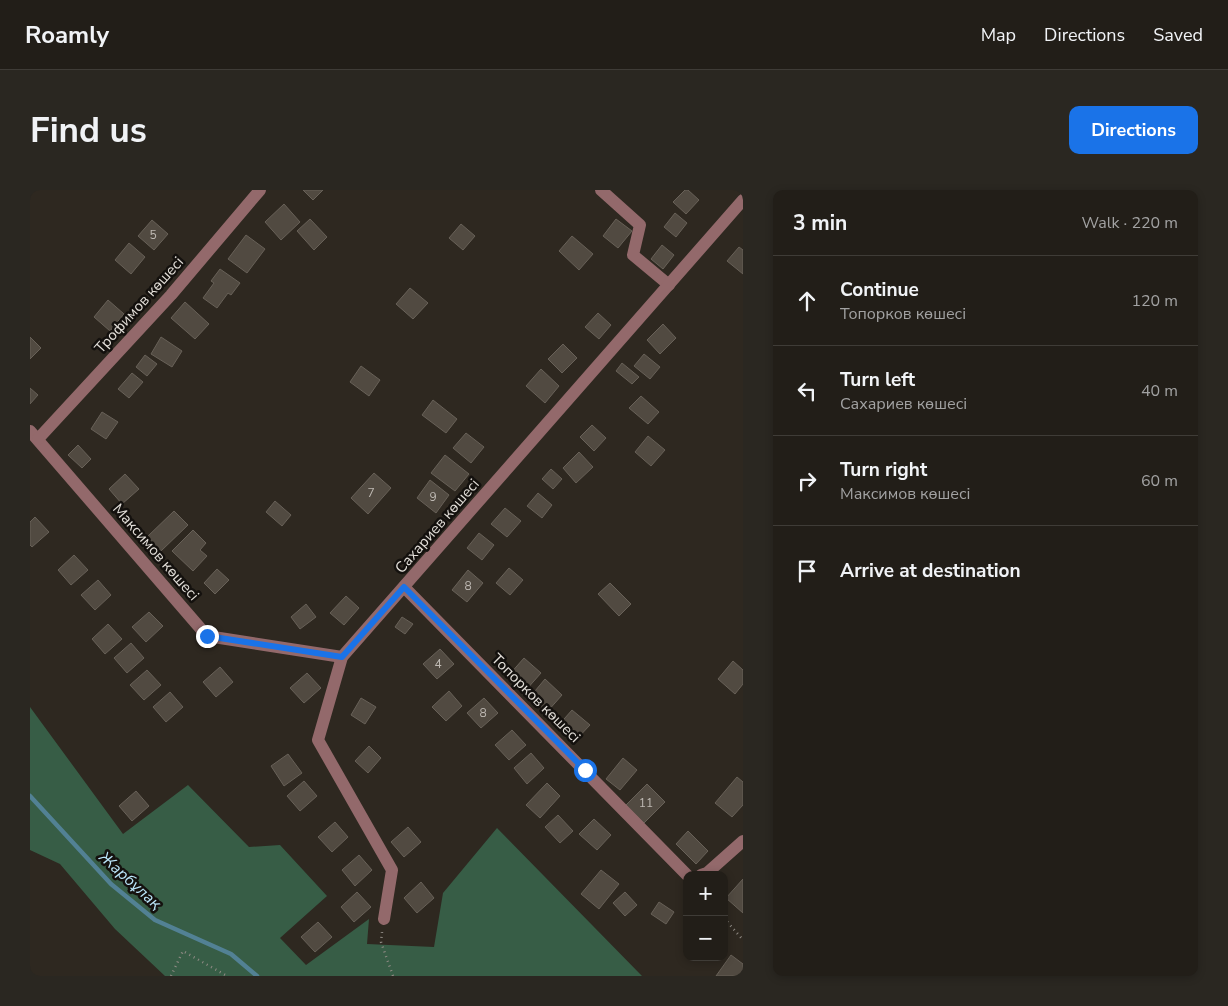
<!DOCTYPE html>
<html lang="en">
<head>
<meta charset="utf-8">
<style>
	:root { --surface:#221e18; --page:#2a2721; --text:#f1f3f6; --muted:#a2a2a2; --line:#3f3c37; --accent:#1a73e8 }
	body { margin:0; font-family:"Nunito Sans",sans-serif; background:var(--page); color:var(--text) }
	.controls { position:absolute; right:15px; bottom:15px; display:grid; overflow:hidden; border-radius:10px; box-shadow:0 2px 8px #0003 }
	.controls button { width:45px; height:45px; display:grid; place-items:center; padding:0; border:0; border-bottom:1px solid var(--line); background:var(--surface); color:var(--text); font:25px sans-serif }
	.stop { position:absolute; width:15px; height:15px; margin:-11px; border:4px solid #1a73e8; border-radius:50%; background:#fff }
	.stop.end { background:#1a73e8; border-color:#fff; box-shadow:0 1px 5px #0008 }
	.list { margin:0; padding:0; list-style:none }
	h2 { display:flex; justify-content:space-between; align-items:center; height:65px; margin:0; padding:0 20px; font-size:21px }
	h2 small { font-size:16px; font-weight:400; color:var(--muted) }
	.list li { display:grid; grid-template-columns:32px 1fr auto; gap:15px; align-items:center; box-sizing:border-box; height:90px; padding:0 20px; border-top:1px solid var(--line) }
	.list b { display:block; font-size:19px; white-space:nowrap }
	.list p { margin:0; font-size:16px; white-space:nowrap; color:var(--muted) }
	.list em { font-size:16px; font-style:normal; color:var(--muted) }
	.icon { flex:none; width:28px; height:28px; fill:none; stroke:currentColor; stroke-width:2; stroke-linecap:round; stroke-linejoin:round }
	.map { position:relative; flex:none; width:713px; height:786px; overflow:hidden; border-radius:10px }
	header { display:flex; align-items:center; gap:30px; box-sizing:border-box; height:70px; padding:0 25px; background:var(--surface); border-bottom:1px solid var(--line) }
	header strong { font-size:24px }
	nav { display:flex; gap:28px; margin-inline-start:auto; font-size:18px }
	.intro { display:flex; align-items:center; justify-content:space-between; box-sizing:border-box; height:120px; padding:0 30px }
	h1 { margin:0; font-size:35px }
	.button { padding:12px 22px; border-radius:10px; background:var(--accent); color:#fff; font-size:18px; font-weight:700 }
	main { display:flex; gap:30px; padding:0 30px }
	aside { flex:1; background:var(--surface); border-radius:10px; box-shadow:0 2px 8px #0003 }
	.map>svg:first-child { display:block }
	.forest { fill:#375d46 }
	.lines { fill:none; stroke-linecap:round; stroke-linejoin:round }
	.stream { stroke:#528194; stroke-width:4.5 }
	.building { fill:#514a41; stroke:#686158 }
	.path { stroke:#908b85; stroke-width:2.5; stroke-dasharray:1 4; stroke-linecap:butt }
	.minor { stroke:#93696b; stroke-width:12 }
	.route { stroke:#1a73e8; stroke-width:6 }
	.labels { text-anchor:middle; stroke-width:5; stroke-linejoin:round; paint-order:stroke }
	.number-label { font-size:12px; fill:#bfbab4 }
	.street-label { font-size:15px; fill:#e4e0da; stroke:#14110e }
	.water-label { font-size:16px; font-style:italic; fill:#bae6fa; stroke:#14110e }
</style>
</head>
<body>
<header>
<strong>Roamly</strong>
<nav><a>Map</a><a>Directions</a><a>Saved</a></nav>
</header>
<div class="intro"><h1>Find us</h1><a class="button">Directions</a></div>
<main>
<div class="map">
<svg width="713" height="786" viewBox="0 0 713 786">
	<rect width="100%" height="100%" fill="#2e2820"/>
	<path class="forest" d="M0 517 93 644 158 595 219 657 250 655 297 706 250 748 276 775 339 729 337 754 404 757 413 703 467 638 612 786H135L85 739 30 674 0 660Z"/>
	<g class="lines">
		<path class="stream" d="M0 606 81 694 125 730 201 764 227 786"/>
	</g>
	<g class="building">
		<path d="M273 0H293L283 10Z"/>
		<path d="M655 0H658L669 10 656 24 643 12Z"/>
		<path d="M254 14 270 32 251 50 235 32Z"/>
		<path d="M645 23 657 33 646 47 634 37Z"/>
		<path d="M280 29 297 47 284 60 267 41Z"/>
		<path d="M586 29 602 41 588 58 573 46Z"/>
		<path d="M122 30 138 44 124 60 108 46Z"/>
		<path d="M431 34 445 46 433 60 419 48Z"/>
		<path d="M216 45 235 59 217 83 198 69Z"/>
		<path d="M542 46 563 64 549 80 529 61Z"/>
		<path d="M99 53 115 67 101 84 85 70Z"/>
		<path d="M632 55 644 65 633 79 621 69Z"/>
		<path d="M709 57 713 60V84L697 71Z"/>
		<path d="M190 79 210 93 201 105 198 103 187 118 173 108 184 93 181 91Z"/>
		<path d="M380 98 398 113 383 129 366 114Z"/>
		<path d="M78 110 94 124 80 141 64 127Z"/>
		<path d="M155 112 179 134 165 149 141 128Z"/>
		<path d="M568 123 581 135 569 149 555 137Z"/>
		<path d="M633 134 646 148 630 164 617 150Z"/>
		<path d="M0 147 11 158 0 169Z"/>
		<path d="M131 147 152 161 142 177 121 164Z"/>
		<path d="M533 154 547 168 532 183 518 169Z"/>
		<path d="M614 164 630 177 620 189 604 176Z"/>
		<path d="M115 165 127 174 117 186 106 177Z"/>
		<path d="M592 173 609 187 602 194 586 181Z"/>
		<path d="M331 176 350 190 339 206 320 192Z"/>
		<path d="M511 179 529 196 515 213 496 196Z"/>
		<path d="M102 183 113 192 99 208 88 199Z"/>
		<path d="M0 198 8 205 0 214Z"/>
		<path d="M611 206 629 222 618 234 599 218Z"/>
		<path d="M403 210 427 229 416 243 392 225Z"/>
		<path d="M72 222 88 232 76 249 61 239Z"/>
		<path d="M562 235 576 248 564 261 550 247Z"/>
		<path d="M436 243 454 257 441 273 423 258Z"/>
		<path d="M618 246 635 260 621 276 605 262Z"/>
		<path d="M48 255 61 269 52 278 38 265Z"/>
		<path d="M549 262 563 277 546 293 533 278Z"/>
		<path d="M415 265 439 284 425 301 401 283Z"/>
		<path d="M521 279 532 289 523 299 512 289Z"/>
		<path d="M344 283 361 298 338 324 321 308Z"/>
		<path d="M95 284 109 299 92 314 79 299Z"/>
		<path d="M400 290 419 305 406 323 387 308Z"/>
		<path d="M508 303 522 315 512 328 497 316Z"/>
		<path d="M245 311 261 325 252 336 236 322Z"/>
		<path d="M475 318 491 331 477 347 461 334Z"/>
		<path d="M144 321 158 335 131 361 117 347Z"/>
		<path d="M5 327 19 342 2 357 0 355V332Z"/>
		<path d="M163 340 176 353 170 360 177 366 163 381 142 361Z"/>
		<path d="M449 343 464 355 452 370 437 358Z"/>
		<path d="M44 365 58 380 41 395 28 380Z"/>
		<path d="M479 378 493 390 480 405 466 393Z"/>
		<path d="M187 379 199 390 185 404 174 393Z"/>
		<path d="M438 380 453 393 437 412 422 400Z"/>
		<path d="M68 390 81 405 65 420 51 405Z"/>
		<path d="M580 393 601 414 589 426 568 404Z"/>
		<path d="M316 406 329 418 314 435 300 423Z"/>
		<path d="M276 414 286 427 270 439 261 427Z"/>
		<path d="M119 422 133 436 116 452 102 437Z"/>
		<path d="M372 427 383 434 375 444 365 437Z"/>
		<path d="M78 434 92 449 75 464 62 449Z"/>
		<path d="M101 453 114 468 97 483 84 468Z"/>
		<path d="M410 459 424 474 407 489 393 474Z"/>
		<path d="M494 468 511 483 496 500 479 485Z"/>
		<path d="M703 471 713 480V494L705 504 688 489Z"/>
		<path d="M190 477 203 492 186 507 173 492Z"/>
		<path d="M117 480 131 495 114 510 100 495Z"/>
		<path d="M277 483 291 498 274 513 260 498Z"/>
		<path d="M515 489 532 505 517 522 500 507Z"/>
		<path d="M419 501 432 516 416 531 402 517Z"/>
		<path d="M140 502 153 517 136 532 123 517Z"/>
		<path d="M331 508 346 517 335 534 321 525Z"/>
		<path d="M454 508 468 523 451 538 437 523Z"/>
		<path d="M542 520 560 535 544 552 527 537Z"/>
		<path d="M482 540 496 555 479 570 465 555Z"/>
		<path d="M339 556 351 568 338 583 325 571Z"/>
		<path d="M501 563 514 578 497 594 484 578Z"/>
		<path d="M258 564 272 583 254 596 241 576Z"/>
		<path d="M593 568 607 580 590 600 576 589Z"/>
		<path d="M707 587 713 592V615L702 627 685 613Z"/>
		<path d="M274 591 287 606 270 621 257 606Z"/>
		<path d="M517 593 530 606 510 628 496 615Z"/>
		<path d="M617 594 635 612 614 633 596 615Z"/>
		<path d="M106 601 119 616 102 631 89 616Z"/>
		<path d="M528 625 543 641 530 653 515 637Z"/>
		<path d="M564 629 581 645 567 660 549 644Z"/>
		<path d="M305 632 318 647 302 662 288 647Z"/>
		<path d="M378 637 391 652 374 667 361 652Z"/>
		<path d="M658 641 678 661 666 674 646 654Z"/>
		<path d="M329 665 342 680 325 696 312 680Z"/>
		<path d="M571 680 589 694 569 719 551 704Z"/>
		<path d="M713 689V723L696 708Z"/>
		<path d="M391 692 404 708 387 723 374 708Z"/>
		<path d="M327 702 341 717 324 732 311 717Z"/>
		<path d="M595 702 607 715 595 726 583 713Z"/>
		<path d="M629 712 644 722 636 734 621 724Z"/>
		<path d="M288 732 302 747 285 762 271 747Z"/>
		<path d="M701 765 713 774V786H686Z"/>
	</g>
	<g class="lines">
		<g class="path">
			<path d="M694 728 713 750"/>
			<path d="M352 742 351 752 363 786"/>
			<path d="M141 786 153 761 197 786"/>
		</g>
		<g class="minor">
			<path d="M571 0 610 35 603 65 639 95"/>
			<path d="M0 241 177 446 312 467"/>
			<path d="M8 249 141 105 230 0"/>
			<path d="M374 397 657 685"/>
			<path d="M671 685 677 683 713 651"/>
			<path d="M354 729 362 680 288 550 312 467 713 10"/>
		</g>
	</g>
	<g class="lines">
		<path class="route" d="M177 446 312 467 374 397 555 580"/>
	</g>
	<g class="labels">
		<g class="number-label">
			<text x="123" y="49">5</text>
			<text x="341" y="307">7</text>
			<text x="403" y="311">9</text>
			<text x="438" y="400">8</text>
			<text x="408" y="478">4</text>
			<text x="453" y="527">8</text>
			<text x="616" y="617">11</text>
		</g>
		<g class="street-label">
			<text transform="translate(109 115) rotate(-48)" y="5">Трофимов көшесі</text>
			<text transform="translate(407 336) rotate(-49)" y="5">Сахариев көшесі</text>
			<text transform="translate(126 362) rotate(49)" y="5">Максимов көшесі</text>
			<text transform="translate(506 508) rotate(45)" y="5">Топорков көшесі</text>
		</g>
		<g class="water-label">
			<text transform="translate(101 690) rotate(42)" y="6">Жарбұлақ</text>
		</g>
	</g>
</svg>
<div class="controls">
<button>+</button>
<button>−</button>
</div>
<div class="stop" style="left:555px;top:580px"></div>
<div class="stop end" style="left:177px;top:446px"></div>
</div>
<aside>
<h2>3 min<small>Walk · 220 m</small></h2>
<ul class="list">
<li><svg class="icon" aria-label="ahead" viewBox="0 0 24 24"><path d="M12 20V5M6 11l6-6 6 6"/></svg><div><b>Continue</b><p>Топорков көшесі</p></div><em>120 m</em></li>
<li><svg class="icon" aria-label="left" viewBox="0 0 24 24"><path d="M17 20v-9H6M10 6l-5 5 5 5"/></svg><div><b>Turn left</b><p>Сахариев көшесі</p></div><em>40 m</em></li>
<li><svg class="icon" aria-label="right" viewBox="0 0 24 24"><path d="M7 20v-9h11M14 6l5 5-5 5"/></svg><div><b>Turn right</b><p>Максимов көшесі</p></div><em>60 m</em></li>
<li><svg class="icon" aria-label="arrive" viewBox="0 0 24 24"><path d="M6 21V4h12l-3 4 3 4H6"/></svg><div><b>Arrive at destination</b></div></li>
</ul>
</aside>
</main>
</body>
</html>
